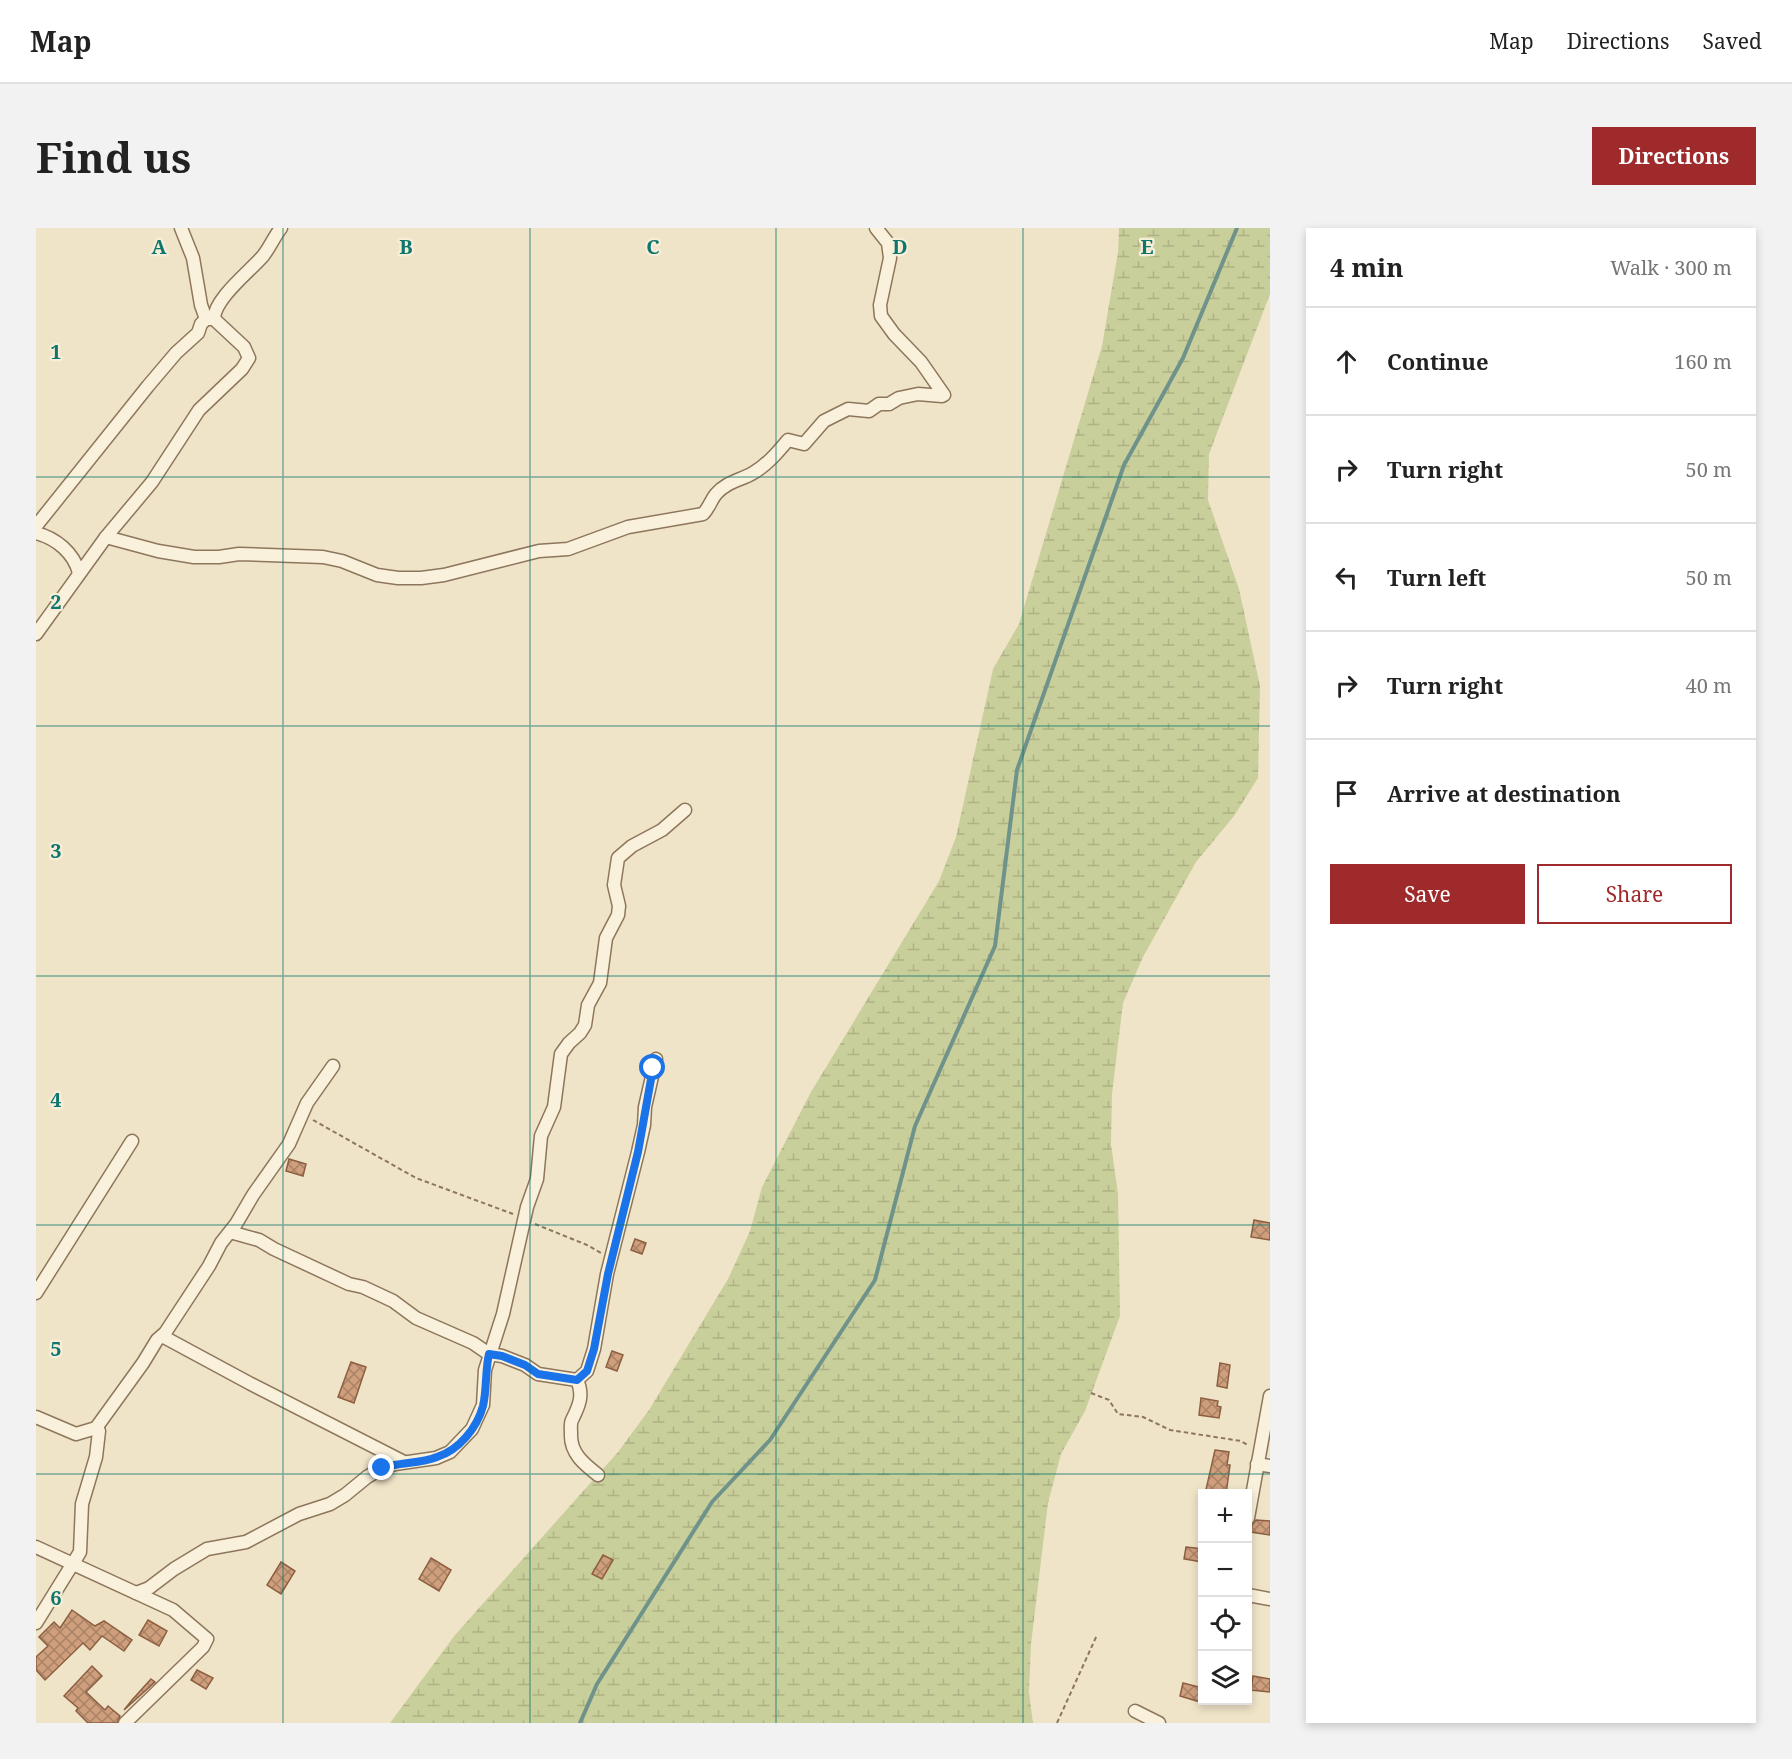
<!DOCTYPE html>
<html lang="en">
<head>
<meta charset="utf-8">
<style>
	:root { --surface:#fff; --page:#f2f2f2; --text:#222; --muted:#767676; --line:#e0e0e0; --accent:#9e2a2b }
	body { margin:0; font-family:"Noto Serif",serif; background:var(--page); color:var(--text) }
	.controls { position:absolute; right:18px; bottom:18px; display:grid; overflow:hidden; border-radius:0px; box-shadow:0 3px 9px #0003 }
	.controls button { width:54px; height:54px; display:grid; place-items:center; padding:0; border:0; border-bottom:2px solid var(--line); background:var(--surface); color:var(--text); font:30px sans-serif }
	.stop { position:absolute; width:18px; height:18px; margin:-14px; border:4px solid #1a73e8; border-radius:50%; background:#fff }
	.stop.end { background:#1a73e8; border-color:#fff; box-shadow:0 2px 6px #0008 }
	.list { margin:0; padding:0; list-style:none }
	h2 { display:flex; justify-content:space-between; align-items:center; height:78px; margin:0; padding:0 24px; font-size:26px }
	h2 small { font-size:20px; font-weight:400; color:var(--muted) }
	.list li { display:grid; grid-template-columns:39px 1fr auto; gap:18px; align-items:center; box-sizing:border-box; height:108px; padding:0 24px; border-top:2px solid var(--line) }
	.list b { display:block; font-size:22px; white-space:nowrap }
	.list em { font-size:20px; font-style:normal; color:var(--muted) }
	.actions { display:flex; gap:12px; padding:18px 24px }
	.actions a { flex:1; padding:14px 0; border:2px solid var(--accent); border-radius:0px; text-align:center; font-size:21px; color:var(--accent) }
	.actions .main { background:var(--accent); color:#fff }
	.icon { flex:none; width:33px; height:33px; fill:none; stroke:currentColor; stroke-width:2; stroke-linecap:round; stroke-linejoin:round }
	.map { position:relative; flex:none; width:1234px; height:1495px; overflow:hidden; border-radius:0px }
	header { display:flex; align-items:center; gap:36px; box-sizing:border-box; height:84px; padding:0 30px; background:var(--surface); border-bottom:2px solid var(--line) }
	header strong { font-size:28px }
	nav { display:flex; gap:33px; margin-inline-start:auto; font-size:21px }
	.intro { display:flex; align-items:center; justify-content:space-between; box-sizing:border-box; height:144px; padding:0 36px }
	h1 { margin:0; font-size:42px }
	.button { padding:15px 27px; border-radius:0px; background:var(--accent); color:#fff; font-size:21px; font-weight:700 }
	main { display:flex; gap:36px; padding:0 36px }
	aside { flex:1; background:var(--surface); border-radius:0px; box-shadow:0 3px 9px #0003 }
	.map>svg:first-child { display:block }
	.wetland { fill:url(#wetland-marsh) }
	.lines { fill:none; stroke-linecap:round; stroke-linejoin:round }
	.stream { stroke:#6f938a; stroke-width:4 }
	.building { fill:url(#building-cross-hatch); stroke:#8d5f41; stroke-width:1.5 }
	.street-casing { stroke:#8d765c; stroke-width:15 }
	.path { stroke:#8d765c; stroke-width:2; stroke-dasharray:4.5 3; stroke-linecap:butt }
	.street { stroke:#faf1dc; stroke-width:12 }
	.route { stroke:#1a73e8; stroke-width:8 }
	.grid { fill:none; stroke:#0f766e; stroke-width:1.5; stroke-opacity:0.55 }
	.grid-label { font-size:20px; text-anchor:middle; font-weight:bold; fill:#0f766e; stroke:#f7eed8; stroke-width:4.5; stroke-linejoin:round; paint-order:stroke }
</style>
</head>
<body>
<header>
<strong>Map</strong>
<nav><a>Map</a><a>Directions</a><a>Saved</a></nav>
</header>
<div class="intro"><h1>Find us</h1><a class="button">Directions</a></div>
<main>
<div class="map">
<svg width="1234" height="1495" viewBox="0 0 1234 1495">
	<defs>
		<pattern id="wetland-marsh" width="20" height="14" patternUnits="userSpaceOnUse" patternTransform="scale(1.5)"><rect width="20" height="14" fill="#c9cf9b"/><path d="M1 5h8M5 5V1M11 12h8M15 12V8" fill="none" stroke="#aeb285"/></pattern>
		<pattern id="building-cross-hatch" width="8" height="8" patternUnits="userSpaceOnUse" patternTransform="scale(1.5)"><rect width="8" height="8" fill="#cf9f7d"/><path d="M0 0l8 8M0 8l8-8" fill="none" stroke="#a98266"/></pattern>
	</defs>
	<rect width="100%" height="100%" fill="#f0e4c8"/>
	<path class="wetland" d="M1083 0H1234V66L1173 226 1172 272 1203 361 1224 458 1222 550 1198 588 1160 634 1107 729 1087 775 1076 866 1075 916 1082 966 1084 1088 1049 1183 1025 1226 1012 1275 995 1416 993 1464 997 1495H354L419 1407 582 1224 613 1182 692 1051 714 1003 726 959 775 864 903 653 920 609 957 441 983 396 1066 118 1082 24Z"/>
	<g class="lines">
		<path class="stream" d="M544 1495 561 1456 676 1274 734 1212 839 1052 879 898 959 718 981 542 1088 237 1147 130 1201 0"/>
	</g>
	<g class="building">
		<path d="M253 931 270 936 267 948 250 943Z"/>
		<path d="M1218 992 1234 995V1012L1215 1009Z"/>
		<path d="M599 1011 610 1015 606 1026 595 1022Z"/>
		<path d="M576 1123 587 1127 581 1143 570 1139Z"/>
		<path d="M315 1134 330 1139 318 1175 302 1169Z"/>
		<path d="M1184 1135 1194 1137 1191 1160 1181 1158Z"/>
		<path d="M1165 1170 1182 1173 1181 1178 1185 1179 1183 1190 1163 1187Z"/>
		<path d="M1179 1222 1193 1224 1191 1237H1194L1190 1266H1169Z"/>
		<path d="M1220 1292 1234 1293V1307L1215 1304 1216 1297Z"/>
		<path d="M1150 1319 1167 1321V1334L1148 1331Z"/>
		<path d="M567 1327 577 1332 566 1351 556 1346Z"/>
		<path d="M395 1330 415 1342 403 1363 383 1351Z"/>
		<path d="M245 1334 259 1343 245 1366 231 1357Z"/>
		<path d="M36 1382 59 1398 68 1393 96 1412 88 1423 66 1408 54 1422 47 1415 9 1452 0 1442V1429L12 1418 3 1409 18 1394 24 1400Z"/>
		<path d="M112 1392 131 1403 123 1418 103 1407Z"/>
		<path d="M56 1438 66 1448 50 1464 69 1482 72 1478 84 1488 81 1495H52L40 1483 42 1480 28 1468Z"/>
		<path d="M161 1442 177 1450 170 1461 155 1452Z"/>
		<path d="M1217 1448 1234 1451V1464L1215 1462Z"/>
		<path d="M115 1451 119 1454 88 1482 96 1472Z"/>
		<path d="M1147 1455 1167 1460V1470H1165L1164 1474 1144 1468Z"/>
	</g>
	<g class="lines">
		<g class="street-casing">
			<g id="street">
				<path d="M145 0 157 30 165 77 170 91"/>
				<path d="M178 91C178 71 214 43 227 28 234 19 238 9 245 0"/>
				<path d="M0 298 112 158 140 125 162 105 165 96 170 91H178L208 119 213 130 206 141 163 182 116 254 70 309 0 406"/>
				<path d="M0 305C20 310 38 325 43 345"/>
				<path d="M70 309 122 323 158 329H183L203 326 287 329 306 333 341 347 362 350H385L408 347 503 323 532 321 592 299 667 286C673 280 675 272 680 266 690 254 705 252 717 245 731 237 742 224 752 212L768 216 788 193 812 181 833 183 843 176H853L863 170 882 166 906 168 908 167 885 134 858 106 845 88 844 77 854 30 852 15 840 0"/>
				<path d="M194 1004 223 1012 238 1021 313 1056 327 1059 357 1073 380 1090 437 1115 453 1126 466 1128 489 1137 502 1146 541 1152C548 1167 543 1178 536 1192 534 1196 535 1201 535 1206 534 1225 548 1236 562 1247"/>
				<path d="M0 1065 96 913"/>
				<path d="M126 1108 215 1156 368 1234"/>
				<path d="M541 1152 551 1143 558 1121 571 1046 602 924 608 897 609 879 620 831"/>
				<path d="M0 1189 40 1206 60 1200 107 1135 121 1112 129 1105 173 1038 185 1015 200 996 217 967 253 916 271 875 297 838"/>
				<path d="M1221 1236 1234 1238"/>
				<path d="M1212 1290 1234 1168"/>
				<path d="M0 1319 137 1382 171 1411 167 1419 89 1495"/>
				<path d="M100 1365 113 1360 138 1341 171 1321 210 1314 263 1286 294 1276 309 1267 331 1249 346 1240 359 1236 400 1230 414 1224 436 1201 447 1177 449 1142 467 1086 491 979 501 951 505 908 518 879 525 826 533 815 544 805 549 797 552 777 564 755 570 710 582 687 583 678 578 657 582 630 596 618 626 602 649 582"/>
				<path d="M1212 1367 1234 1371"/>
				<path d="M0 1395 44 1324 46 1276 60 1229 63 1203 60 1200"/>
				<path d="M1099 1483 1123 1495"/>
			</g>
		</g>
		<g class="path">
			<path d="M277 892 380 950 477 986"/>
			<path d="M499 996 551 1017 565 1025"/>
			<path d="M1055 1165 1073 1172 1082 1186 1107 1189 1134 1202 1205 1213 1213 1218"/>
			<path d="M1021 1495 1061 1407"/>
		</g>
		<use href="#street" class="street"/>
	</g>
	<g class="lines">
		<path class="route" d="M346 1240C364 1234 384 1236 401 1229 423 1222 441 1200 447 1178 451 1161 449 1143 453 1126L466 1128 489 1137 502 1146 541 1152 551 1143 558 1121 572 1046 602 924 617 840"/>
	</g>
	<path class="grid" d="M247 0V1495M494 0V1495M740 0V1495M987 0V1495M0 249H1234M0 498H1234M0 748H1234M0 997H1234M0 1246H1234"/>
	<g class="grid-label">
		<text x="123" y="26">A</text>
		<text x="370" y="26">B</text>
		<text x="617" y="26">C</text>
		<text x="864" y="26">D</text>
		<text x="1111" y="26">E</text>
		<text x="20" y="131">1</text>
		<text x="20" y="381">2</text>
		<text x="20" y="630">3</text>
		<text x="20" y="879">4</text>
		<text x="20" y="1128">5</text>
		<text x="20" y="1377">6</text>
	</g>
</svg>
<div class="controls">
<button>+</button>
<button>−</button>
<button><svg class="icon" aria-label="locate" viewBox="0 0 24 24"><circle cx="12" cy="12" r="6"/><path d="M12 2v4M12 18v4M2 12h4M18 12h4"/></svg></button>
<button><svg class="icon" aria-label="layers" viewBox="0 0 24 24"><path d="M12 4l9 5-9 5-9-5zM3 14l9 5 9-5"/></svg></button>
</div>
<div class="stop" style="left:617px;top:840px"></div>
<div class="stop end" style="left:346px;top:1240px"></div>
</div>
<aside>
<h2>4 min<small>Walk · 300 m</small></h2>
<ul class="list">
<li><svg class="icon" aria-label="ahead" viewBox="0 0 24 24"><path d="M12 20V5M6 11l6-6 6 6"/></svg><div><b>Continue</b></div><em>160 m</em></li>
<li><svg class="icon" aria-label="right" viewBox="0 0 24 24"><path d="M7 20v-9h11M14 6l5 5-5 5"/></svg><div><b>Turn right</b></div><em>50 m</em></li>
<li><svg class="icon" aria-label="left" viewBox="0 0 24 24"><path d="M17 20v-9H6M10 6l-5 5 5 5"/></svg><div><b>Turn left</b></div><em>50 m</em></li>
<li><svg class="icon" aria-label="right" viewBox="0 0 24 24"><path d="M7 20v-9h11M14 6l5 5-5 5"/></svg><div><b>Turn right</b></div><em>40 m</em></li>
<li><svg class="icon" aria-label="arrive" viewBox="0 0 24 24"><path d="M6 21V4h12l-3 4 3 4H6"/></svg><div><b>Arrive at destination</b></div></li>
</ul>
<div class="actions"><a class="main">Save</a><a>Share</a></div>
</aside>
</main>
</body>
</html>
